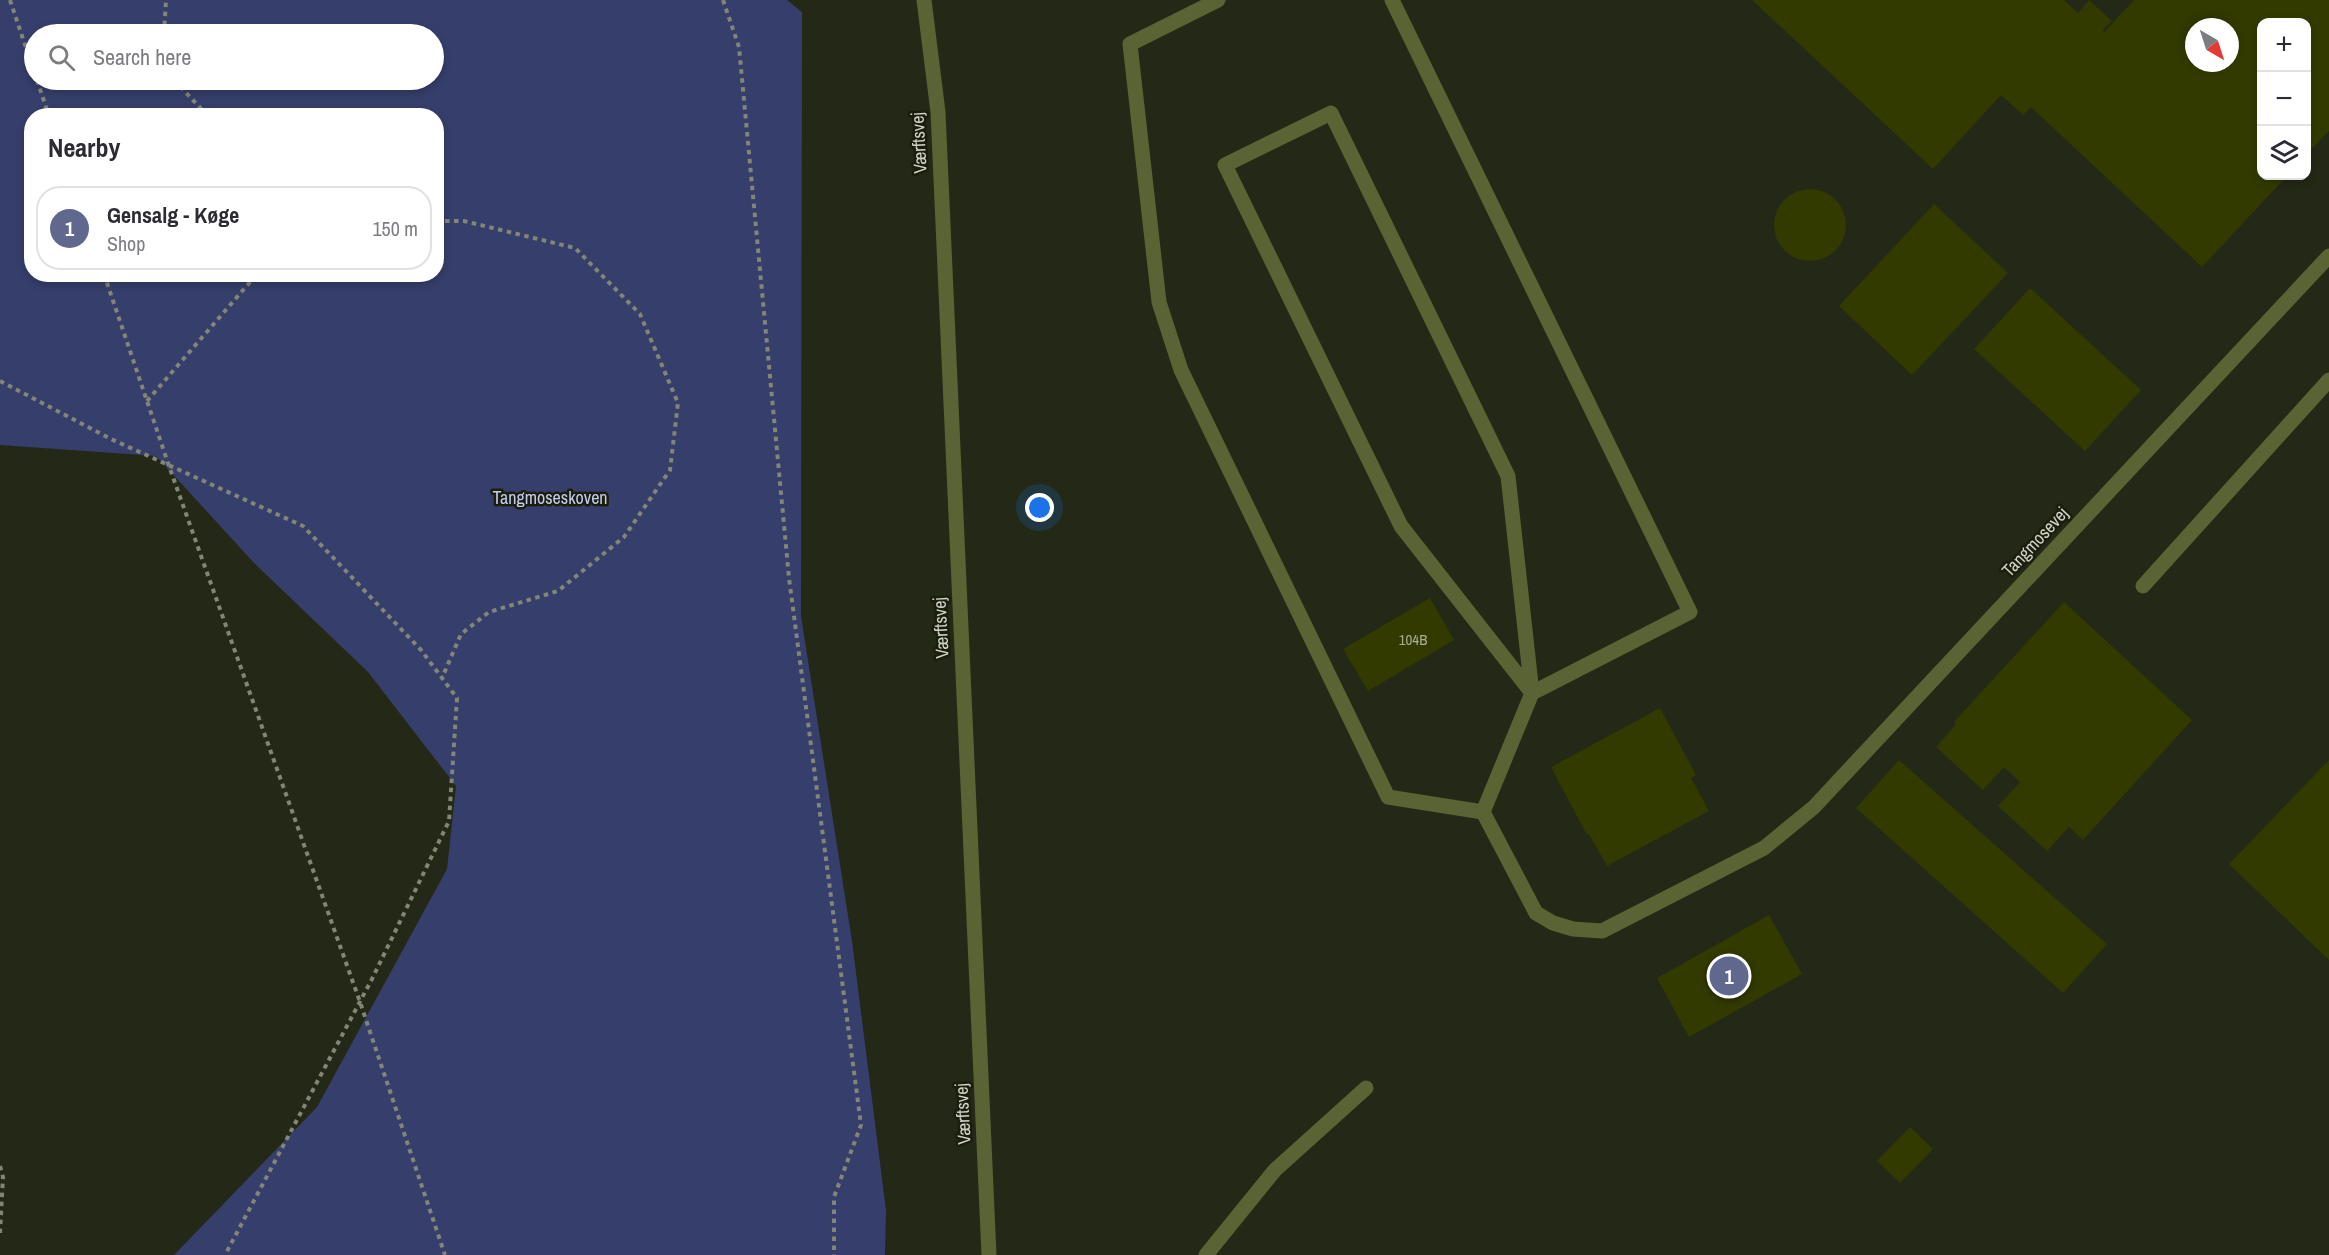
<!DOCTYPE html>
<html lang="en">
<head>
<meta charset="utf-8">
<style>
	:root { --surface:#fff; --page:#f2f2f3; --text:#2b2b33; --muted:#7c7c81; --line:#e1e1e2; --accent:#61688e }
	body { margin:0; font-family:"Archivo Narrow",sans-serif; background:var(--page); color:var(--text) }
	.controls { position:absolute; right:18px; top:18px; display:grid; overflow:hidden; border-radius:12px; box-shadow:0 3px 9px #0003 }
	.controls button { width:54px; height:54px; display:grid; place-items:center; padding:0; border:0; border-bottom:2px solid var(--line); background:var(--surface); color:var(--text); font:30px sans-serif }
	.compass { position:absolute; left:2185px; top:18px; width:54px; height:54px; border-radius:50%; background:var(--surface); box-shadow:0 3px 9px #0003; rotate:141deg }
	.you { position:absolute; left:1040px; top:508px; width:21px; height:21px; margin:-15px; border:4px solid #fff; border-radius:50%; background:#1a73e8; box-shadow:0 0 0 9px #1a73e833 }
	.badge { display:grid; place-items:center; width:39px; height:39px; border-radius:50%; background:var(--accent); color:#fff; font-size:20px; font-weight:700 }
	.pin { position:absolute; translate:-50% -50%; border:3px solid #fff; box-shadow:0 2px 6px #0006 }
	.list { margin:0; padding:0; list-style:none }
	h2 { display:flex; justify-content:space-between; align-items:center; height:78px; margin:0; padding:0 24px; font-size:26px }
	h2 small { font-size:20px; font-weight:400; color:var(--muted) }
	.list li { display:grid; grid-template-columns:39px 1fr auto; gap:18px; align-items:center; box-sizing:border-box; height:84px; margin:0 12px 12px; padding:0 12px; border:2px solid var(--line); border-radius:24px }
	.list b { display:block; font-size:22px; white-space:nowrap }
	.list p { margin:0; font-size:20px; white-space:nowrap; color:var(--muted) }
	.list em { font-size:20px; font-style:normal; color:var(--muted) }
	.icon { flex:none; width:33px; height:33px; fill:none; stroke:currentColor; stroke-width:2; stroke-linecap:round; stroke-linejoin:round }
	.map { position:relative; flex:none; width:2329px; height:1255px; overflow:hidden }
	.search { position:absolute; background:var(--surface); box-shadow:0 3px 9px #0003; left:24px; top:24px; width:420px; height:66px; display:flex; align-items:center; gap:15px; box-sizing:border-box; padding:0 21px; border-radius:33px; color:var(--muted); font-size:22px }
	.panel { position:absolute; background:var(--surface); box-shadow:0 3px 9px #0003; left:24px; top:108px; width:420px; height:174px; border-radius:24px }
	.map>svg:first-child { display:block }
	.green { fill:#363e6b; fill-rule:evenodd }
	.building { fill:#323a00; fill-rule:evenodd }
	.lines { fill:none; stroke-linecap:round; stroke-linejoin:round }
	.path { stroke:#828577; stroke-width:4; stroke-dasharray:4.5 4.5; stroke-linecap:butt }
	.minor { stroke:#5a6333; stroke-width:15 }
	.labels { text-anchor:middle; stroke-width:5; stroke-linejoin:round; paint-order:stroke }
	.number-label { font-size:15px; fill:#a8ad96 }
	.street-label { font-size:18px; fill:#d0d3c8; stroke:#1b1e0d }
	.park-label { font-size:18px; fill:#c4cdf1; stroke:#1b1e0d }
</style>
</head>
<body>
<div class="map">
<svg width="2329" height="1255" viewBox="0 0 2329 1255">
	<rect width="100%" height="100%" fill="#242816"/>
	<path class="green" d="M0 0H787L802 12 801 616 852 941 886 1210 885 1255H174L317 1107 447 869 456 786 368 672 255 564 156 456 0 445ZM34 34H434V80H34ZM32 116H436V274H32Z"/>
	<g class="building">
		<path d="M1752 0H2064L2078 13 2089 0 2112 21 2103 30 2104 32 2134 0H2329V131L2306 155V22H2262V176H2287L2202 267 2031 107 2023 115 2001 95 1933 169ZM2194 27H2230V63H2194Z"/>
		<circle cx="1810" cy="225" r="36"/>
		<path d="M1934 204 2008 273 1912 375 1839 306Z"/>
		<path d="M2030 288 2141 390 2085 451 1974 349Z"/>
		<path d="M1430 598 1454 640 1368 691 1343 649Z"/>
		<path d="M2064 602 2192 720 2083 840 2069 827 2047 851 1998 806 2020 782 2004 767 1983 790 1936 747 1956 724 1954 722Z"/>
		<path d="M1660 708 1696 775 1691 778 1709 811 1607 866 1589 834 1587 835 1551 767Z"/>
		<path d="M1899 760 2107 944 2063 993 1856 808Z"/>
		<path d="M2329 760V960L2229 864Z"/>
		<path d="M1769 915 1802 974 1689 1037 1657 978Z"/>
		<path d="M1910 1127 1933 1149 1900 1183 1877 1161Z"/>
	</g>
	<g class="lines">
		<g class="path">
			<path d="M10 0 34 72"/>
			<path d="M723 0 739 47 789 578 861 1125 834 1197V1255"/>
			<path d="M164 34 166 0"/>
			<path d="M37 80 49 116"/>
			<path d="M174 80 208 116"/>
			<path d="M436 221H464L575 248 640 314 678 403 670 470 624 537 558 591 489 612 461 634 442 678"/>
			<path d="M104 274 169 466 360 1002 445 1255"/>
			<path d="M0 381 111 439 303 526 421 650 457 698 449 821 372 979 225 1255"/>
			<path d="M147 401 257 274"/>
			<path d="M0 1166 3 1177 0 1233"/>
		</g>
		<g class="minor">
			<path d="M924 0 938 112 989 1255"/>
			<path d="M1218 0 1130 44 1159 302 1181 370 1388 797 1483 812"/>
			<path d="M1392 0 1690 612 1532 693 1483 812 1536 913 1553 923 1573 929 1602 931 1764 848 1814 807 2329 256"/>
			<path d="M1331 113 1508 476 1532 693 1401 526 1225 165Z"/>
			<path d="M2143 586 2329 380"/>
			<path d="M1206 1255 1275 1170 1366 1088"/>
		</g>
	</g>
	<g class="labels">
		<g class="number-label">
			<text x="1413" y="645">104B</text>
		</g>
		<g class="street-label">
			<text transform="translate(919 143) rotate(-93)" y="6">Værftsvej</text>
			<text transform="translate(2035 542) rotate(-47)" y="6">Tangmosevej</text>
			<text transform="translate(941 628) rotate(-93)" y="6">Værftsvej</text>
			<text transform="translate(963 1114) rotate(-93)" y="6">Værftsvej</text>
		</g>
		<g class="park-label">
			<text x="550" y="504">Tangmoseskoven</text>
		</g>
	</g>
</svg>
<div class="controls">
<button>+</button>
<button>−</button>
<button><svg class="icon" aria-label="layers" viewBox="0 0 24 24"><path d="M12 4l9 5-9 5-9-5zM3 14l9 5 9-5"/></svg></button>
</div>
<svg class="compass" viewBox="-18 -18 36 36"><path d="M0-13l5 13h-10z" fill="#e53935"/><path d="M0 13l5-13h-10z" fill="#7c7c81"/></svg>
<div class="you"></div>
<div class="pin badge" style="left:1729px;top:976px">1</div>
<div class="search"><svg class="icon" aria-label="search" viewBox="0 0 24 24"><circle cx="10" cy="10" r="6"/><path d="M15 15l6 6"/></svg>Search here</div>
<section class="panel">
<h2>Nearby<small></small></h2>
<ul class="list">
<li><span class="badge">1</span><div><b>Gensalg - Køge</b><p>Shop</p></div><em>150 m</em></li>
</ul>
</section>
</div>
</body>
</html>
